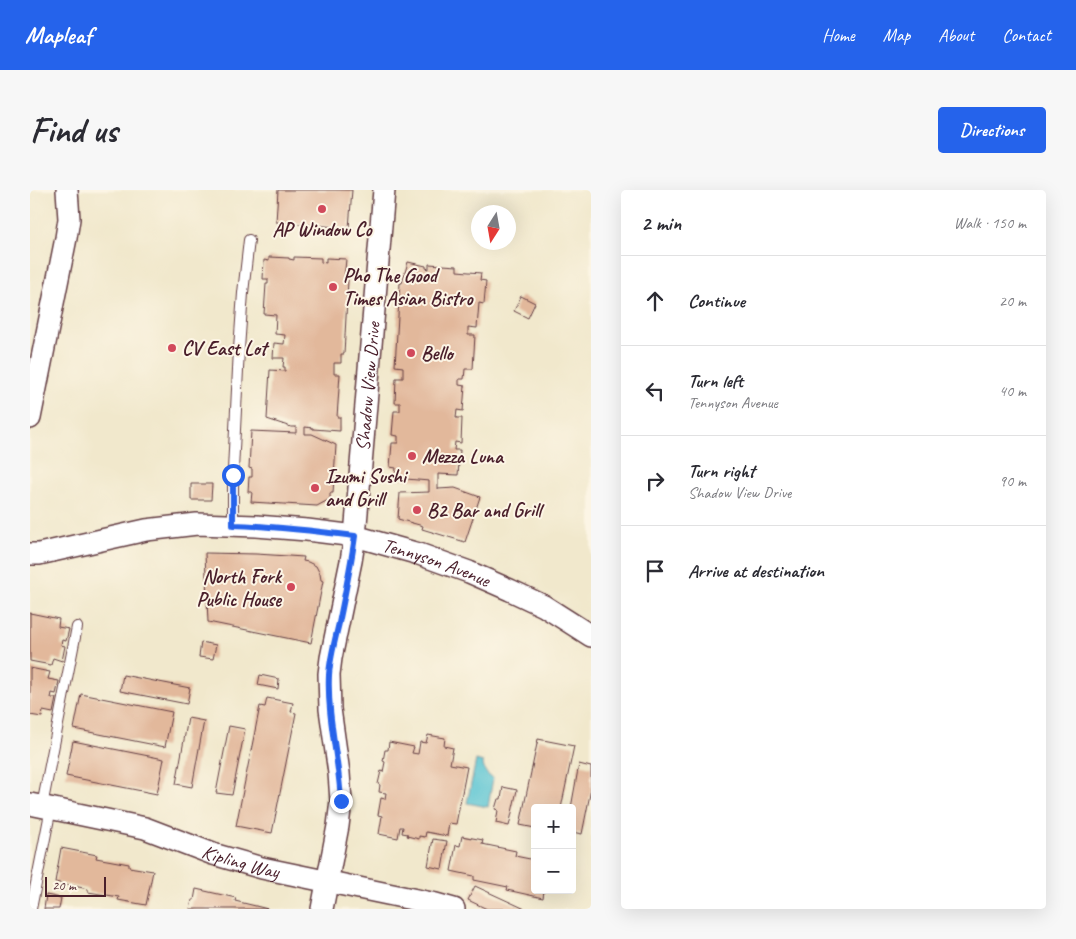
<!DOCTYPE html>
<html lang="en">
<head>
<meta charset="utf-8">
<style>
	:root { --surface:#fff; --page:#f7f7f7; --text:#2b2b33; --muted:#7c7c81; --line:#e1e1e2; --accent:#2563eb }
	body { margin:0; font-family:Caveat,sans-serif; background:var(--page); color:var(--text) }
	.controls { position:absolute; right:15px; bottom:15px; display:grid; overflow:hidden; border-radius:5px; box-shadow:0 5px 20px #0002 }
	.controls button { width:45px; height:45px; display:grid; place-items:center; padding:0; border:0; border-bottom:1px solid var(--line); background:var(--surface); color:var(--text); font:25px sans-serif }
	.compass { position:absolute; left:441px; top:15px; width:45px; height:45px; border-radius:50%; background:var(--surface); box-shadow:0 5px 20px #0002; rotate:191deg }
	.scale { position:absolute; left:15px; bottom:12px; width:61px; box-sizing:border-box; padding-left:5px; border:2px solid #4a1f2b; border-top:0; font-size:14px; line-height:18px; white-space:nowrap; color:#4a1f2b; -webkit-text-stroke:4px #fcf5e5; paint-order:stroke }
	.stop { position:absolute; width:15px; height:15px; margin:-11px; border:4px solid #2563eb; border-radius:50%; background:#fff }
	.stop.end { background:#2563eb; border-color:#fff; box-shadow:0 1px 5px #0008 }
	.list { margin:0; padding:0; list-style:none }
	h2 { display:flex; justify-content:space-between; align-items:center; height:65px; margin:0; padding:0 20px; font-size:21px }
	h2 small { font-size:16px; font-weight:400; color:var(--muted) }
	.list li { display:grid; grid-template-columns:32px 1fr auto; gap:15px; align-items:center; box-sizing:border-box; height:90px; padding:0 20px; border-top:1px solid var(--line) }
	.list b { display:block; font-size:19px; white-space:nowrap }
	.list p { margin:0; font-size:16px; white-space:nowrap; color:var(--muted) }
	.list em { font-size:16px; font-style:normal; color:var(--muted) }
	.icon { flex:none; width:28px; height:28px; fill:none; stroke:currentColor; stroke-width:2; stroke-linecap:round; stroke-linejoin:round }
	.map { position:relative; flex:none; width:561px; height:719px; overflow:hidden; border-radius:5px }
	header { display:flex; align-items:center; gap:30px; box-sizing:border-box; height:70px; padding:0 25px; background:var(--accent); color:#fff }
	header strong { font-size:24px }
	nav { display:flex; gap:28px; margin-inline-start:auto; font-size:18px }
	.intro { display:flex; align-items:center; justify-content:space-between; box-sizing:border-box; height:120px; padding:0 30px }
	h1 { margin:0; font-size:35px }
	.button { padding:12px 22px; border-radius:5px; background:var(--accent); color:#fff; font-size:18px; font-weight:700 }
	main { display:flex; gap:30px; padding:0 30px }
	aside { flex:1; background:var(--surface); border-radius:5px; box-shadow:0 5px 20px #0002 }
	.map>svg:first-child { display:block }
	.water { fill:#59c4d3; stroke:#52727f }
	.building { fill:#e2b89b }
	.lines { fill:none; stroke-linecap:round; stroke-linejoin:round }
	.service-casing { stroke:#633d43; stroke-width:12 }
	.minor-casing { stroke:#633d43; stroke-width:24 }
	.service { stroke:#fff; stroke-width:10 }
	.minor { stroke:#fff; stroke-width:21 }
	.route { stroke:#2563eb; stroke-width:6 }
	.poi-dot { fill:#d1495b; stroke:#fcf5e5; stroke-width:2 }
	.labels { text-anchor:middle; stroke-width:4; stroke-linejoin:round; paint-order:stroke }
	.poi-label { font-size:20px; font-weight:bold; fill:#4a1f2b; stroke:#fcf5e5; text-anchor:start }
	.street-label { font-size:20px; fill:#4a1f2b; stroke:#fcf5e5 }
</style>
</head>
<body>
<header>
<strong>Mapleaf</strong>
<nav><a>Home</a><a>Map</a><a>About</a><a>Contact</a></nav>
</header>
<div class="intro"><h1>Find us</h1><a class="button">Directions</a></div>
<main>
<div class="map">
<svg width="561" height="719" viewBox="0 0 561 719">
	<rect width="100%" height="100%" fill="#fcf5e5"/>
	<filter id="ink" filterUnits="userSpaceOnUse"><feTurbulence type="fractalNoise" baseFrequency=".02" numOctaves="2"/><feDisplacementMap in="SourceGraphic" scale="10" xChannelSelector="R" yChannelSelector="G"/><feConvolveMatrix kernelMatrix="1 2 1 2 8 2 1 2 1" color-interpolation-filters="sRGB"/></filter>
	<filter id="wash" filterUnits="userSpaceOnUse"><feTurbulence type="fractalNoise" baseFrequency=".0096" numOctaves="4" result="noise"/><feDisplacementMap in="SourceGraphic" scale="20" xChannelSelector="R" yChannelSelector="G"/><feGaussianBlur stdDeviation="1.12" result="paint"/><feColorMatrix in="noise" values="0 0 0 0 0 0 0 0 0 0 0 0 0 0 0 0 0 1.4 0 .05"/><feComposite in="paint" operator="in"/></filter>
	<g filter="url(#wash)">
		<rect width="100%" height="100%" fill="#f1e8cc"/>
		<path class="water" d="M446 570 453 572C453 579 456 585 463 588L458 617 437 613Z"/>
		<g id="blocks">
			<g class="building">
				<path d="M248 0H322L319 38 246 32Z"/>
				<path d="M239 67 259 68V69L264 70V67L291 68V72L296 73V68L316 69 314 90H318L314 164H311V173H304V184H310L307 227H310V241L283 239V238L275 237V244H282L306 255 303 303H300V309L287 316 221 312 222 302H218L219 287H222V279L219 278 221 241 266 243V237H261L237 229 240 180 255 181V177H253L254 168H243L244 153 254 154 255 145 245 144 246 125 234 124 236 94H238V89H233L234 70 239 71Z"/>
				<path d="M378 72 396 76V78L399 79V74L427 76V81L451 83 450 90 456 91 454 114 449 113 447 138 438 137V145H445L443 179H435L434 189H429V195L435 196 433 221 427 220 426 228H432L431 253 425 252 424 260H430L428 285 408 284V299L425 298 450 307 435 352 392 339 393 336 368 329 370 303 399 302V291L365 288 366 278 360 277 362 253H368V246L362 245 364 221H370V213H365L366 188H373V177L365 176 370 93H372Z"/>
				<path d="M491 106 505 113 498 128 484 121Z"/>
				<path d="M161 294H182L181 310H161Z"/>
				<path d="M175 363 226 364 274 367 273 371 278 372 286 376 290 384 291 390 293 391 281 453 178 432Z"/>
				<path d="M0 423 29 429 28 437 39 439 36 451 32 450 31 455 35 456 32 471 23 468 21 475 0 471Z"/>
				<path d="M171 452 186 455 183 469 169 467Z"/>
				<path d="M0 478 20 482 18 489 29 491 26 504 22 503 21 508H26L23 523 13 521 12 527 0 525Z"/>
				<path d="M93 485 160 498 157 514 90 501Z"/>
				<path d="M230 485 249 489 248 499 228 495Z"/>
				<path d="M51 504 142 522 135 557 44 539Z"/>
				<path d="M237 508 263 513 261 522 266 523 242 643 206 636 230 516 235 517Z"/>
				<path d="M158 528 174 531 162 597 146 594Z"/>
				<path d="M199 536 215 539 202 605 186 603Z"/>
				<path d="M398 545 415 548 414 556 423 558 420 574 437 577 426 634 419 633 417 646 396 642 395 647 389 646V649L377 646 378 644 372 643 373 637H370L368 648 349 644 352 626 348 625 351 608 355 609 356 603 349 602 350 595 348 594 351 581 353 582 355 572 353 571 355 560H358L359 552 384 557 382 563 388 564 390 552 396 553Z"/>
				<path d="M508 549 544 556 531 618H505V638L490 635Z"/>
				<path d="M43 551 134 569 127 604 36 586Z"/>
				<path d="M549 574 561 577V599L552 644 542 642V618H541Z"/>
				<path d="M473 597 487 600 479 636 466 633 468 620 465 619 468 609H471Z"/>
				<path d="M432 646 453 650 452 654 486 661 485 666 505 670V700H514L513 708 477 700 478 697 444 690V686L421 681 426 655 430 656Z"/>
				<path d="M403 649 417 651 412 679 398 676Z"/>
				<path d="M31 658 67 665 66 668 99 674V677L123 681 116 715 88 710 89 707 58 702V699L25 692Z"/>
				<path d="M445 696 495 719H457L438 710Z"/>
				<path d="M166 699 206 708 205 711 238 719H160L162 710H164Z"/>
				<path d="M16 705 31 708 29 719H14Z"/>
			</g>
		</g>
	</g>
	<g filter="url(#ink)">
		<use href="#blocks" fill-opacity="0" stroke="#633d43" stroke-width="1"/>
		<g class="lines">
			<g class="service-casing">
				<g id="service">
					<path d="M203 335V280L209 159 213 103 219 50"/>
					<path d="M12 616 47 437"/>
					<path d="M1 719 21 618"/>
				</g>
			</g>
			<g class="minor-casing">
				<g id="minor">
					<path d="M0 228 36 48 39 29 37 0"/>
					<path id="s1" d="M0 364H9L116 340 167 334 226 336 277 340 325 346 389 364 439 382 480 400 514 416 561 446"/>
					<path id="s2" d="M0 614 115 638 183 664 232 678 406 714 424 719"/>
					<path id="s3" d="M292 719 308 636 311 611 309 583 300 519 299 484 301 468 321 371 325 346 354 0"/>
				</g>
			</g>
			<use href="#service" class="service"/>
			<use href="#minor" class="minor"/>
		</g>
	</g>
	<g class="lines" filter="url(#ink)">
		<path class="route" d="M203 285V335C244 336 285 341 325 346 321 375 315 404 309 433 305 450 300 468 299 485 297 528 309 569 311 611"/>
	</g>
	<g class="poi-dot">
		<circle cx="292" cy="19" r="5"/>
		<circle cx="303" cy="97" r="5"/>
		<circle cx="142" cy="158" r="5"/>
		<circle cx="381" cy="163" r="5"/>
		<circle cx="382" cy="266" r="5"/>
		<circle cx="285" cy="298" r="5"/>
		<circle cx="387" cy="320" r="5"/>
		<circle cx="261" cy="397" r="5"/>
	</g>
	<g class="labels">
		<g class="poi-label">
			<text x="292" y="46" text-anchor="middle">AP Window Co</text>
			<text x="313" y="92">Pho The Good<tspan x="313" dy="23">Times Asian Bistro</tspan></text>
			<text x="152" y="165">CV East Lot</text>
			<text x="391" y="170">Bello</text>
			<text x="392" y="273">Mezza Luna</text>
			<text x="295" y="293">Izumi Sushi<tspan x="295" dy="23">and Grill</tspan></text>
			<text x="397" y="327">B2 Bar and Grill</text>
			<text x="251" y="393" text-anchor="end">North Fork<tspan x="251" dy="23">Public House</tspan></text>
		</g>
		<g class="street-label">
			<text dy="7" stroke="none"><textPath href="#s3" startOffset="528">Shadow View Drive</textPath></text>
			<text dy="7" stroke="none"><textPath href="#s1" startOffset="414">Tennyson Avenue</textPath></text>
			<text dy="7" stroke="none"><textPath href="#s2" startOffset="219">Kipling Way</textPath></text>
		</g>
	</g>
</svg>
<div class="controls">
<button>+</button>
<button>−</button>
</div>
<svg class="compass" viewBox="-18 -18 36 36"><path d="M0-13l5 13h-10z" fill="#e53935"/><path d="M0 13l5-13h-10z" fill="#7c7c81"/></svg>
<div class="scale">20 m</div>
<div class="stop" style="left:203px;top:285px"></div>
<div class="stop end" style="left:311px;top:611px"></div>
</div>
<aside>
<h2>2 min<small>Walk · 150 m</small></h2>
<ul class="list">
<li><svg class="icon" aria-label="ahead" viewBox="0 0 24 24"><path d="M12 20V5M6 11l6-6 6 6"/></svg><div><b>Continue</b></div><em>20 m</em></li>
<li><svg class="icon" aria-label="left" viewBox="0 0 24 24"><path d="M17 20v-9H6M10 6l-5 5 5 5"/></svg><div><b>Turn left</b><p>Tennyson Avenue</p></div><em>40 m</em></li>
<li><svg class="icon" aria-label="right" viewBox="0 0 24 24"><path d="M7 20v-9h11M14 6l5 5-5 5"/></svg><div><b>Turn right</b><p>Shadow View Drive</p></div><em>90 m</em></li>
<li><svg class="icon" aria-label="arrive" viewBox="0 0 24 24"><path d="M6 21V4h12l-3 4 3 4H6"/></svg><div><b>Arrive at destination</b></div></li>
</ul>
</aside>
</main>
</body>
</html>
